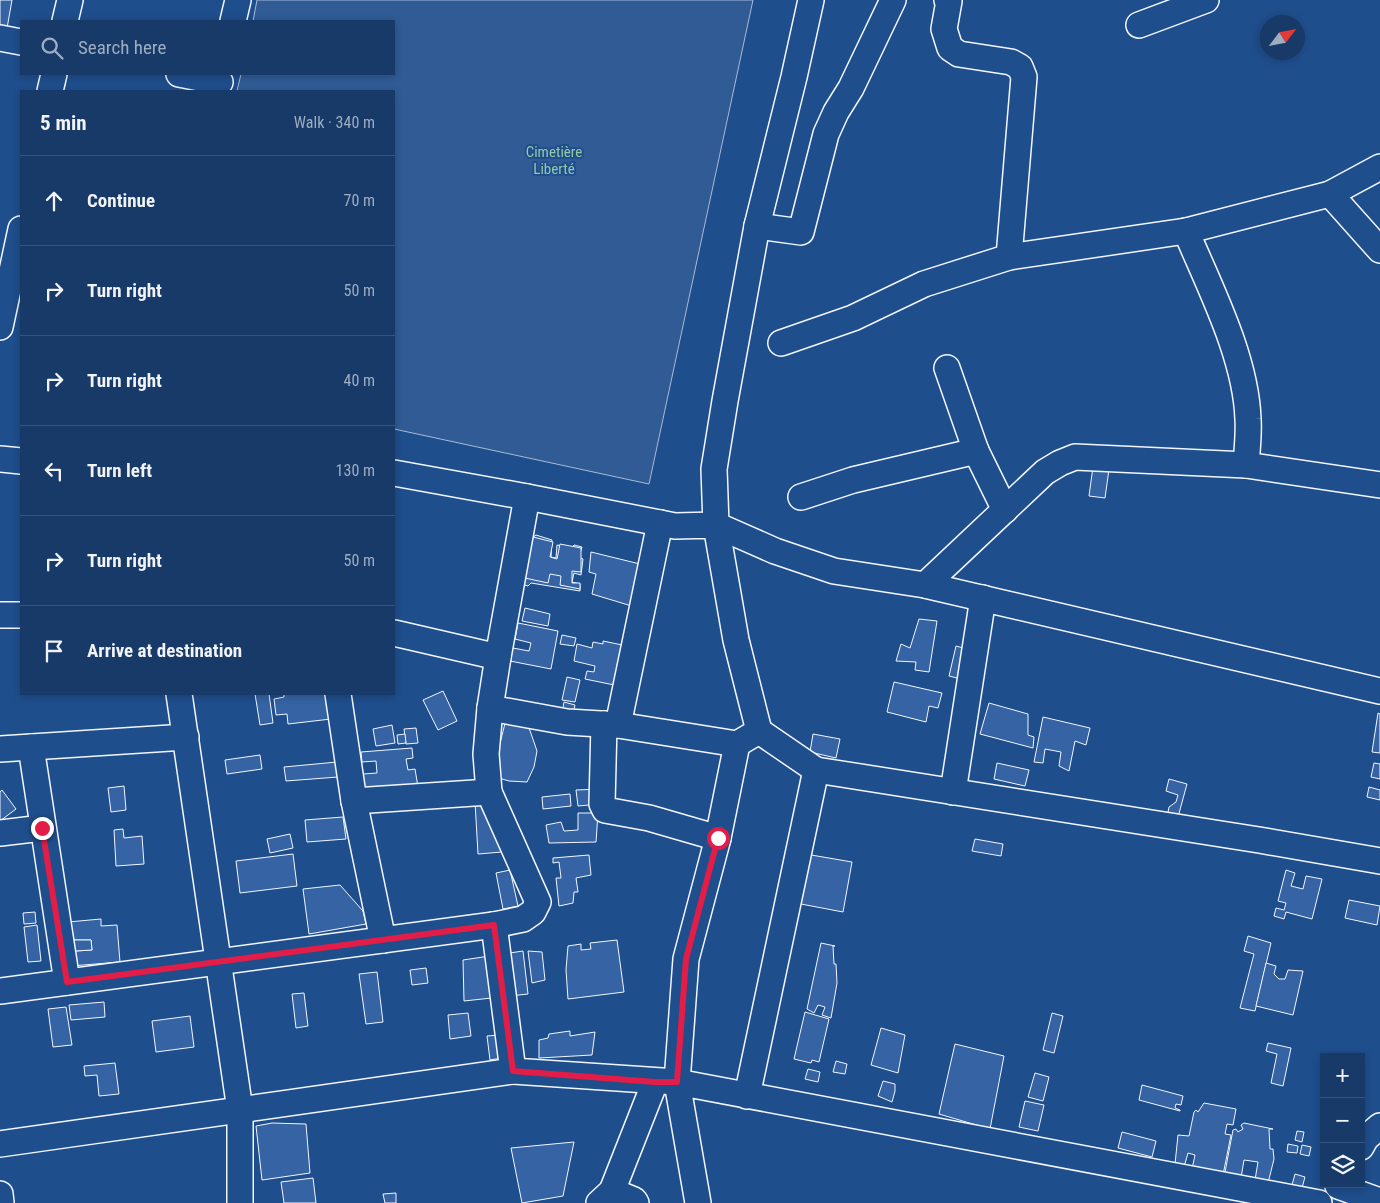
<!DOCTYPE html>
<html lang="en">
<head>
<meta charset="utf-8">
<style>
	:root { --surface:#173a69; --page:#244571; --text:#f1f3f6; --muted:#9eadc0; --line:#36547d }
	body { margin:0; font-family:"Roboto Condensed",sans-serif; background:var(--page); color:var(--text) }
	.controls { position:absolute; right:15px; bottom:15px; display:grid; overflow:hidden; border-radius:0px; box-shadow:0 2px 8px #0003 }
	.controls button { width:45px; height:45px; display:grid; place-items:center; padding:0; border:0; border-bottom:1px solid var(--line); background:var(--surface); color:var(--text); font:25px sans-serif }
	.compass { position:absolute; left:1260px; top:15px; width:45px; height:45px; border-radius:50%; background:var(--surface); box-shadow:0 2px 8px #0003; rotate:58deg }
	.stop { position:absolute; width:15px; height:15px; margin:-11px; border:4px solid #e11d48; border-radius:50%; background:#fff }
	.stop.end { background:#e11d48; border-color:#fff; box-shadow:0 1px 5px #0008 }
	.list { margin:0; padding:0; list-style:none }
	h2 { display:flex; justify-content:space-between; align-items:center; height:65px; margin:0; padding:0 20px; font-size:21px }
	h2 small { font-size:16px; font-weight:400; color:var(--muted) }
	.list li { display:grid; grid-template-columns:32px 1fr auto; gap:15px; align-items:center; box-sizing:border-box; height:90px; padding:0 20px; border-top:1px solid var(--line) }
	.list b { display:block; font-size:19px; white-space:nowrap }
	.list em { font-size:16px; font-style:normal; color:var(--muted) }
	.icon { flex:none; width:28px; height:28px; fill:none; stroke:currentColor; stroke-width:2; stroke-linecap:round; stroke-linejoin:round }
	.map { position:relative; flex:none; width:1380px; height:1203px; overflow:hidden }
	.search { position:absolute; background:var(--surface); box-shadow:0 2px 8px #0003; left:20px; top:20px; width:375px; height:55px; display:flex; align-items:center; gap:12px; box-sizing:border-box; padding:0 18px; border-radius:0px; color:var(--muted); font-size:19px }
	.panel { position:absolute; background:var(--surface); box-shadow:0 2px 8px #0003; left:20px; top:90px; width:375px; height:605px; border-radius:0px }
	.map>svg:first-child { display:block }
	.built { fill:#305b95; stroke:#a8bbd7 }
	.building { fill:#3563a3; stroke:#f2f6ff; fill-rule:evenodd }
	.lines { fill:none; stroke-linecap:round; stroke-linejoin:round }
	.minor-casing { stroke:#f2f6ff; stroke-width:28 }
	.minor { stroke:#1f4e8c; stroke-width:25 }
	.route { stroke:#e11d48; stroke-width:6 }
	.labels { text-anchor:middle; stroke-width:4; stroke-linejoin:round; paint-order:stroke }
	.park-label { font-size:15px; fill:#97c8a6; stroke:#1f4e8c }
</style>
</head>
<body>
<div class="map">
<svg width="1380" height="1203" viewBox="0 0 1380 1203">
	<rect width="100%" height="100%" fill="#1f4e8c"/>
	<path class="built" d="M257 0H753L649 484 394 429V91H237L241 74H394V21H253Z"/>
	<g class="building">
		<path d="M0 0H12L6 34 0 33Z"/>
		<path d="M1095 452 1111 455 1105 498 1089 496Z"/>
		<path d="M536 535 552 540 551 557 556 558 557 545 572 548 574 545 582 547 579 557 583 559 581 575 574 573 572 582 580 584V591L531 583 528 586 521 584V576L527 578V562L530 539Z"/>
		<path d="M533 537 553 542 550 557 557 559 560 544 581 548V572L572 571V583H580V589L560 585 561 576 550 574 548 583 525 578Z"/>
		<path d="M591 552 644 565 635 607 592 594 596 574 589 572Z"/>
		<path d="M525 608 550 614 548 626 522 621Z"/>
		<path d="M919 619 937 621 929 672 915 670 916 662 896 661 901 644 910 648Z"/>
		<path d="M518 623 558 631 551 669 510 661 513 648 529 651 531 643 515 639Z"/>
		<path d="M562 635 576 638 574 646 560 644Z"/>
		<path d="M603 641 632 647 624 687 585 679 587 671 594 672 595 666 574 661 577 644 592 648 593 642 603 644Z"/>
		<path d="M956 646 967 649 961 679 949 676Z"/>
		<path d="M567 677 580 680 575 702 562 700Z"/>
		<path d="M894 682 942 693 938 708 929 706 926 722 887 712Z"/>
		<path d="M443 691 457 721 438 730 423 700Z"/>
		<path d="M255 694H269L273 723 260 725Z"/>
		<path d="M284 694H328L331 719 288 724 287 714 276 715 274 699 284 697Z"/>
		<path d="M564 702 575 705 573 715 562 713Z"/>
		<path d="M989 703 1028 714V735L1034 737 1033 748 980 734Z"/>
		<path d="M508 711 525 716 537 751 534 767 527 782 509 781 492 776Z"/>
		<path d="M1378 713 1380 714V753L1372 752Z"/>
		<path d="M1043 717 1090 728 1086 745 1075 741 1069 771 1059 766 1061 752 1045 749 1043 763 1034 762Z"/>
		<path d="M392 725 395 743 376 746 373 729Z"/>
		<path d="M416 728 418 743 406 744 404 729Z"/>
		<path d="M405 734 406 743 398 744 397 735Z"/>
		<path d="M813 734 840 739 836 758 810 752Z"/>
		<path d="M412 748 413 758 406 759 408 770 415 769 418 787 365 793 363 774 377 773 376 761 362 762 361 752Z"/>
		<path d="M260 755 262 769 227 774 225 760Z"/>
		<path d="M337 762 338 777 286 781 284 767Z"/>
		<path d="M997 763 1029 770 1025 786 994 779Z"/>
		<path d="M1374 763 1380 764V779L1371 777Z"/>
		<path d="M1169 779 1187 784 1178 817H1167L1169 807 1176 802 1178 795 1166 791Z"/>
		<path d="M124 786 126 810 111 812 108 788Z"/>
		<path d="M1369 787 1380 790V800L1367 797Z"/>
		<path d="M600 789 601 804 578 806 576 790Z"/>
		<path d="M2 790 16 809 0 821V792Z"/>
		<path d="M570 794 571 806 543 809 542 797Z"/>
		<path d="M499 800 502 852 478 854 475 802Z"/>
		<path d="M578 813H598L596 842 549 843 546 825 561 822 564 831 578 830Z"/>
		<path d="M343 817 346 839 307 842 305 820Z"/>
		<path d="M123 829 124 838 142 836 144 864 116 866 114 830Z"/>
		<path d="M290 834 293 848 270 853 267 839Z"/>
		<path d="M975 839 1003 844 1001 856 972 851Z"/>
		<path d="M788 851 852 862 843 912 780 900Z"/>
		<path d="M293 854 297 886 240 893 236 861Z"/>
		<path d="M589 855 591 875 576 878 578 892H574L573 903 559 906 556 878H561L559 862 553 863V858Z"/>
		<path d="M510 870 518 906 503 909 496 873Z"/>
		<path d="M1286 870 1295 873 1291 886 1303 889 1306 876 1322 879 1312 919 1286 912 1284 919 1274 916 1276 908 1284 910 1286 903 1278 901Z"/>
		<path d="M340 885 363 911 366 924 309 934 303 889Z"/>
		<path d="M1349 900 1380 906 1377 925 1345 918Z"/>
		<path d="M35 912 36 923 24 924 23 913Z"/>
		<path d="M101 919V926L117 925 120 962 71 966 68 922ZM74 940H91L92 950 75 951Z"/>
		<path d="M37 925 41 961 28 962 24 927Z"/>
		<path d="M1248 936 1271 943 1255 1011 1240 1008 1254 954 1244 951Z"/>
		<path d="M74 940H91L92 950 75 951Z"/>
		<path d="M617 940 624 992 568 999 566 970 568 946 581 944V950L591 949 590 943Z"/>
		<path d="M821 943 835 946H833L834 964H836L837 983 831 1018 822 1015 825 1007 818 1005 814 1013 807 1009Z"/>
		<path d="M523 951 528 994 464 1001 463 960Z"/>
		<path d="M528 951 542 952 545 980 532 983Z"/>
		<path d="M1266 963 1276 966 1274 974 1279 979H1285L1288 970 1303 971 1293 1015 1256 1006Z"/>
		<path d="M426 968 428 983 412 985 410 970Z"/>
		<path d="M377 972 383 1022 366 1024 359 974Z"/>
		<path d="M304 993 308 1026 296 1028 292 994Z"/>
		<path d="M104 1002 105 1017 71 1020 69 1005Z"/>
		<path d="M66 1007 72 1045 53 1047 48 1009Z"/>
		<path d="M805 1012 829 1019 819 1062 812 1060 811 1063 794 1059Z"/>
		<path d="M468 1013 471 1036 450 1039 448 1015Z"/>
		<path d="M1052 1013 1063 1016 1054 1053 1043 1050Z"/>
		<path d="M190 1016 194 1047 156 1052 152 1021Z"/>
		<path d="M881 1028 905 1035 898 1073 871 1065Z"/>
		<path d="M570 1031V1036L595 1032 592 1055 539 1058V1040L548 1038 549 1034Z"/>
		<path d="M499 1035 502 1058 490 1060 487 1036Z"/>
		<path d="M1268 1043 1291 1048 1283 1086 1271 1083 1277 1054 1266 1051Z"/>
		<path d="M955 1044 1004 1056 990 1129 939 1114Z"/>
		<path d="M836 1061 847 1064 845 1074 833 1072Z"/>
		<path d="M115 1063 119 1094 99 1096 97 1075 85 1076 84 1066Z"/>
		<path d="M808 1069 820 1072 818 1082 805 1079Z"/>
		<path d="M1035 1073 1049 1077 1043 1101 1028 1097Z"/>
		<path d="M883 1081 895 1084V1091L892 1102 878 1096Z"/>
		<path d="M1142 1085 1183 1096 1181 1105 1176 1104 1175 1108 1180 1110V1111L1139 1100Z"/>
		<path d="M1025 1101 1044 1105 1038 1131 1019 1127Z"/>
		<path d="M1204 1103 1236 1109 1233 1125 1227 1124 1225 1134 1231 1135 1223 1175 1192 1169 1195 1155 1188 1153 1184 1167 1175 1164 1178 1135 1189 1136 1194 1112 1196 1110 1198 1112Z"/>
		<path d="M272 1123 306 1124 310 1173 262 1180 256 1126Z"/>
		<path d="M1244 1123 1273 1129H1269L1270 1149H1273L1274 1159 1268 1183 1255 1180 1258 1162 1244 1160 1241 1178 1225 1172 1233 1130 1236 1129 1238 1132 1243 1129 1241 1125Z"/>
		<path d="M1297 1131 1304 1132 1302 1142 1295 1140Z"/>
		<path d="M1122 1132 1156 1141 1152 1157 1118 1148Z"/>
		<path d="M574 1142 563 1196 522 1203 511 1148Z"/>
		<path d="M1288 1144 1298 1146 1297 1153 1287 1152Z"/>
		<path d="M1302 1145 1311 1147 1309 1156 1300 1154Z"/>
		<path d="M1295 1174 1305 1177 1302 1188 1292 1185Z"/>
		<path d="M313 1178 316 1203H284L281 1182Z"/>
		<path d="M396 1193V1203H385L383 1194Z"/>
	</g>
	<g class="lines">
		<g class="minor-casing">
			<g id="minor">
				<path d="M811 0 794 77 757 226 725 401 714 469 716 525 775 551 834 571 925 585 1380 691"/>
				<path d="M947 0 949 1 944 29 950 48 959 54 1011 62 1020 67 1024 77 1009 257"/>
				<path d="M65 21 70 0"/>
				<path d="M233 21 238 0"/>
				<path d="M1139 25 1206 0"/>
				<path d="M0 38 21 42"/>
				<path d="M179 74 220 82"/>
				<path d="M50 91 54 74"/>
				<path d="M1330 194 1380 250"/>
				<path d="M757 226 801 232 826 134 836 112 851 88 893 0"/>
				<path d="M1186 231C1210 288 1246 357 1248 419 1249 435 1247 450 1246 465"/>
				<path d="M0 327 21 229"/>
				<path d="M781 343 853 318 924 284 1009 257 1186 231 1330 194 1380 167"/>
				<path d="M947 368 976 451 1005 510"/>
				<path d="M0 459 21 461"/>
				<path d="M394 473 527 497 675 526 716 525 736 640 759 731"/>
				<path d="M801 497 853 480 976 451"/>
				<path d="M925 585 1045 472 1060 463 1075 457 1246 465 1380 485"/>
				<path d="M0 615H21"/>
				<path d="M394 633 498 657"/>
				<path d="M179 694 240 1110V1203"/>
				<path d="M338 694 354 801 383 940"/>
				<path d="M490 708 567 722 618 725 737 744 759 731 816 770 1259 840 1380 861"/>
				<path d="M604 724 602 804 605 810 649 818 718 838"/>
				<path d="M618 725 660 523"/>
				<path d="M31 747 67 982"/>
				<path d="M0 749 186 737"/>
				<path d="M953 792 983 598"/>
				<path d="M354 801 489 792"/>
				<path d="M0 833 42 828"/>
				<path d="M494 925 513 1071 677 1082 686 959 718 838 737 744"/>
				<path d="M0 991 494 925 523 919 533 912 538 902 489 792 486 754 490 708 498 657 527 497"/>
				<path d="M747 1096 816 770"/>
				<path d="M0 1144 513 1071"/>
				<path d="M1361 1147 1366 1138 1380 1126"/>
				<path d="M1338 1186 1380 1201"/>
				<path d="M612 1191 634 1200 636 1203"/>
				<path d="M0 1194 1 1203"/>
				<path d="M599 1203 612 1191 655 1082"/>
				<path d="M698 1203 677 1082 1319 1203"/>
			</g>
		</g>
		<use href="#minor" class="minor"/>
	</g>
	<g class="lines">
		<path class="route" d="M42 828 67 982 494 925 513 1071 655 1082H677L686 959 718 838"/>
	</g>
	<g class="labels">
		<g class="park-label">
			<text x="554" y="157">Cimetière<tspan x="554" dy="17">Liberté</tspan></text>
		</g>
	</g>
</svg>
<div class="controls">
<button>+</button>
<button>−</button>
<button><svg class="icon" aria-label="layers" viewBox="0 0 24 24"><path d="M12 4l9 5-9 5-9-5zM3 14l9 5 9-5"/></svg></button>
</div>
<svg class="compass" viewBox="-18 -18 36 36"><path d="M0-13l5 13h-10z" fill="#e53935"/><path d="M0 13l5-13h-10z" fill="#9eadc0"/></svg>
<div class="stop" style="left:718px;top:838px"></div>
<div class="stop end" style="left:42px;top:828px"></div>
<div class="search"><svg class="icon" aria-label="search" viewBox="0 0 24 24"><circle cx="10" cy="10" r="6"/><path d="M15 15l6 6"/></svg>Search here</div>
<section class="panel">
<h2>5 min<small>Walk · 340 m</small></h2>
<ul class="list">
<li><svg class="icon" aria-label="ahead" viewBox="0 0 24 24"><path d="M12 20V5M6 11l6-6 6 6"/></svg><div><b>Continue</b></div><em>70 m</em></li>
<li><svg class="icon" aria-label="right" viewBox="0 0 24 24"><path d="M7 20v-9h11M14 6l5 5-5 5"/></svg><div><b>Turn right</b></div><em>50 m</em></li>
<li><svg class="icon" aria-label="right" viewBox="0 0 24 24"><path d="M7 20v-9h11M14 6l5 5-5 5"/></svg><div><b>Turn right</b></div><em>40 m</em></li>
<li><svg class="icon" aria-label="left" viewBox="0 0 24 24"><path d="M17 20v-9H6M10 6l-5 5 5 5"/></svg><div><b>Turn left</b></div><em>130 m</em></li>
<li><svg class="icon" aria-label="right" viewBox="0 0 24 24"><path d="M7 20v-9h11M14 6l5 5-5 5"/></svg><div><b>Turn right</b></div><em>50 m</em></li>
<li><svg class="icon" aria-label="arrive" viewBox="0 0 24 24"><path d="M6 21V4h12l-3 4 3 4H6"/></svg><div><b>Arrive at destination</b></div></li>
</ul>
</section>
</div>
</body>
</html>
